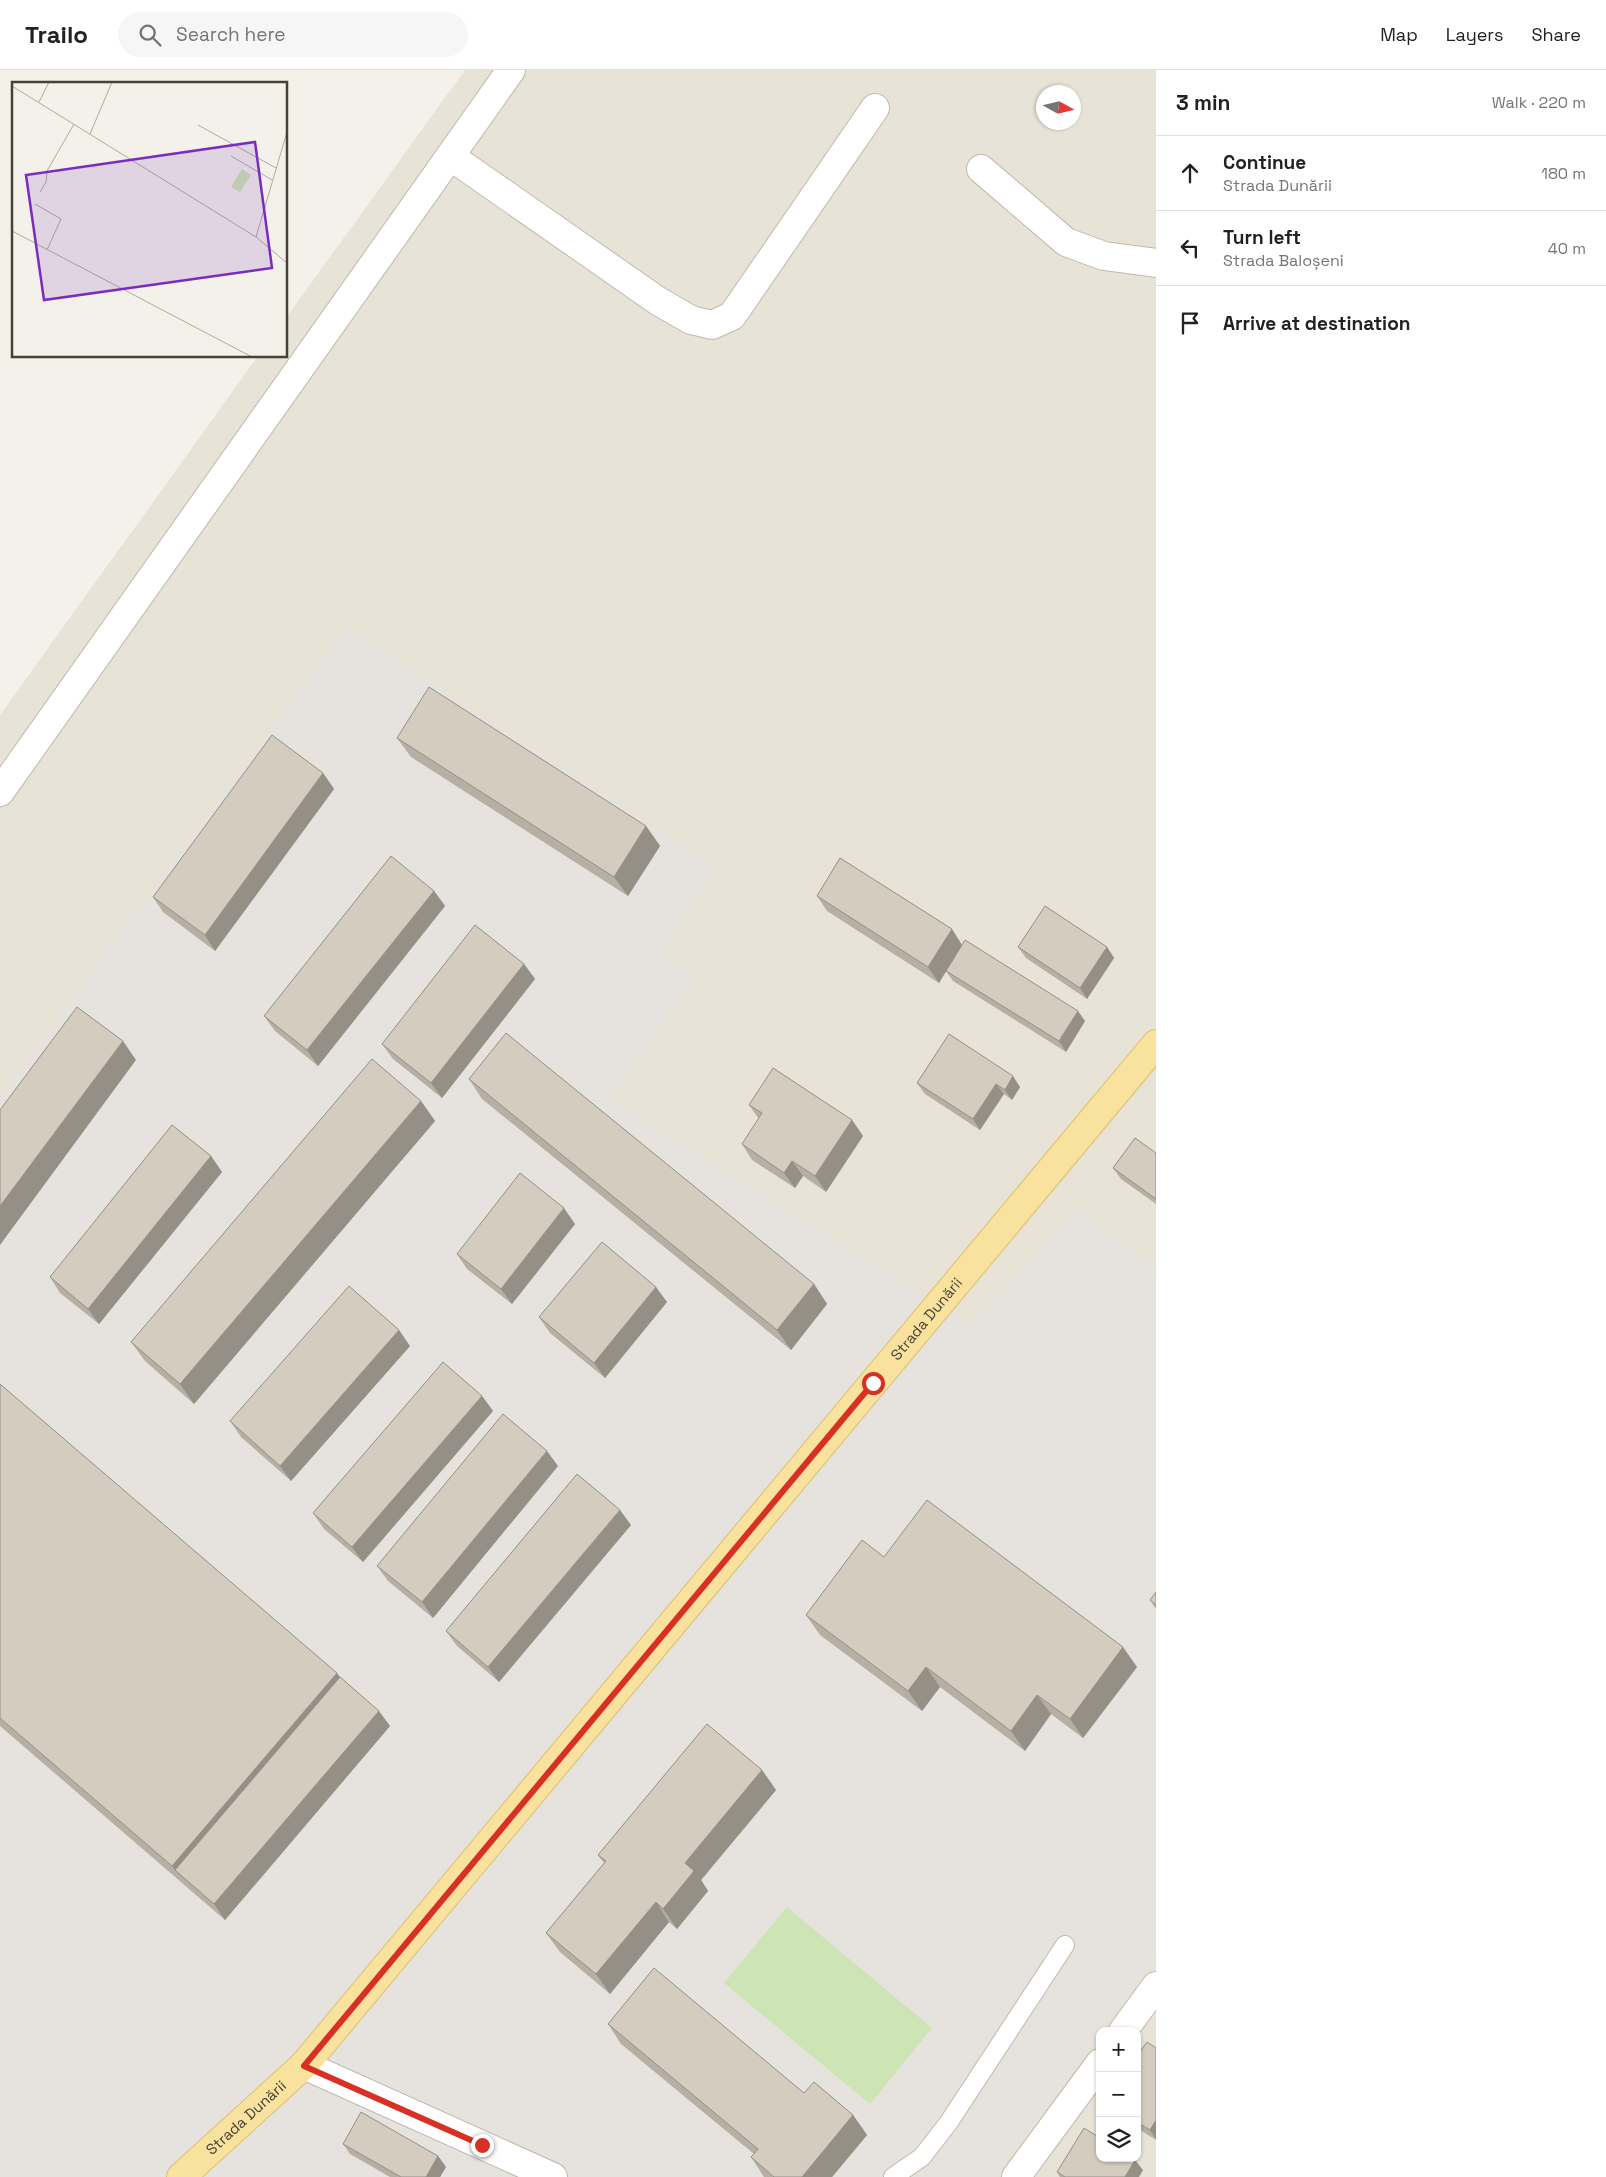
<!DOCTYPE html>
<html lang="en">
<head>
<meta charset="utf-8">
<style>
	:root { --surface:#fff; --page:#f6f6f6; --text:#202124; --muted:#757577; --line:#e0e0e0 }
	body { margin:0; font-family:"Space Grotesk",sans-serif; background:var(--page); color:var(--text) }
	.controls { position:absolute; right:15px; bottom:15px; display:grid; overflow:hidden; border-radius:10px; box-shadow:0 1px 4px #0004 }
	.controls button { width:45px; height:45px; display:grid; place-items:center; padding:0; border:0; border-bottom:1px solid var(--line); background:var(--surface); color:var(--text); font:25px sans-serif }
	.compass { position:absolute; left:1036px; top:15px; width:45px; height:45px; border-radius:50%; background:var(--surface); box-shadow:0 1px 4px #0004; rotate:98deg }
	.stop { position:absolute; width:15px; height:15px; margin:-11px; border:4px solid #d93025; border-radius:50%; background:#fff }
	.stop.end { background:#d93025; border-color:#fff; box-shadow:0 1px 5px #0008 }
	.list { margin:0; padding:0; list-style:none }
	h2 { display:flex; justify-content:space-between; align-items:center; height:65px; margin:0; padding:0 20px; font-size:21px }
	h2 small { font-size:16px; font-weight:400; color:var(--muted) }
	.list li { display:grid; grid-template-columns:32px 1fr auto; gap:15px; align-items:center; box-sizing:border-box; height:75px; padding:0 20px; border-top:1px solid var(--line) }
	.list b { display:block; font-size:19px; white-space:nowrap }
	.list p { margin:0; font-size:16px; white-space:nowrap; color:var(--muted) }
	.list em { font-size:16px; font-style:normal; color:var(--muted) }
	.icon { flex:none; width:28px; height:28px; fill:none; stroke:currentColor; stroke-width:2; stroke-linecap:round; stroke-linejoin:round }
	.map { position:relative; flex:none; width:1156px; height:2107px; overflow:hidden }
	header { display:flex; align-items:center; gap:30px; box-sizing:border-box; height:70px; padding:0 25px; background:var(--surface); border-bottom:1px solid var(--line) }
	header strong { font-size:24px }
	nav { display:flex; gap:28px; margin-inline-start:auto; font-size:18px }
	.search { width:350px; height:45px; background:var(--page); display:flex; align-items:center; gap:12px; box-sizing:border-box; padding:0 18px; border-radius:28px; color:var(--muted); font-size:19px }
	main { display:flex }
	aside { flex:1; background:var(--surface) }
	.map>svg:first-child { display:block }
	.residential { fill:#e7e3d7; fill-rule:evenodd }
	.industrial { fill:#e6e2dd }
	.green { fill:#cde5b4 }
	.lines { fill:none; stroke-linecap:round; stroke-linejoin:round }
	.lane-casing { stroke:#beb9ac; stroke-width:20 }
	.street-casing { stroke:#beb9ac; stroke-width:30 }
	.primary-casing { stroke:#ddc06e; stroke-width:30 }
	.lane { stroke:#fff; stroke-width:18 }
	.street { stroke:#fff; stroke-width:28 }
	.primary { stroke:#f8e29d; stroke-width:28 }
	.wall { fill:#b6b0a4 }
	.shaded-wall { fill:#949086 }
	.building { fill:#d4cdbf; stroke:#949086 }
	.route { stroke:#d93025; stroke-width:6 }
	.labels { text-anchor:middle; stroke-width:4; stroke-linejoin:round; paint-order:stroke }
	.street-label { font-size:15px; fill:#474138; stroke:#fff }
	.inset-road { fill:none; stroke:#aeaba2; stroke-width:1 }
	.view { fill:#7b2cbf; fill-opacity:0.15; stroke:#7b2cbf; stroke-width:2.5 }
	.inset-edge { fill:none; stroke:#474138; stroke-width:2.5 }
</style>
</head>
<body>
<header>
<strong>Trailo</strong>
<div class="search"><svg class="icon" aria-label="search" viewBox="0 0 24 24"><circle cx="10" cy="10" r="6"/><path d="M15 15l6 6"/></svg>Search here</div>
<nav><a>Map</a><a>Layers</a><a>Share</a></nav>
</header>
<main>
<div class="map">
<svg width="1156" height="2107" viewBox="0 0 1156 2107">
	<rect width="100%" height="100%" fill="#f3f1e9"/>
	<path class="residential" d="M465 0H1156V2107H0V645L258 286H286V248ZM1044 22H1074V52H1044ZM1100 1961H1137V2088H1100Z"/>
	<path class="industrial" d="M346 556 715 797 662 884 698 906 608 1028 971 1256 1078 1137 1156 1201V1889L1103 1961H1100V1965L995 2107H0V1025Z"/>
	<path class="green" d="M787 1837 932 1958 870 2034 724 1913Z"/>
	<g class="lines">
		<g class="lane-casing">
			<path id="lane" d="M893 2107 922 2087 949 2052 1065 1875"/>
		</g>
		<g class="street-casing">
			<g id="street">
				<path d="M450 86 658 231 691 250 712 255 732 246 875 38"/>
				<path d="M981 99 1066 172 1104 186 1156 193"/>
				<path d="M0 722 511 0"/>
				<path d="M1123 1961 1156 1916"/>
				<path d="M304 1995 553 2107"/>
				<path d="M1016 2107 1100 1993"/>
			</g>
		</g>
		<g class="primary-casing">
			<g id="primary">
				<path id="s1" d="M181 2107 304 1995 1156 974"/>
			</g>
		</g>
		<use href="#lane" class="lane"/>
		<use href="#street" class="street"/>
		<use href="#primary" class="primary"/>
	</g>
	<g class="wall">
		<path d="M397 668 646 756 660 776 628 826 411 687Z"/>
		<path d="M323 703 334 719 215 881 163 842 153 827Z"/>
		<path d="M434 821 445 836 318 996 275 961 264 946Z"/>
		<path d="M817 826 962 875 1085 951 1066 982 953 911 946 901 939 913 827 841Z"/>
		<path d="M1018 877H1107L1114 888 1087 929 1026 888Z"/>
		<path d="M524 894 535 909 442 1028 393 989 382 974Z"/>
		<path d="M949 964 1020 1017 1012 1030 1004 1024 980 1060 925 1024 917 1013Z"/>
		<path d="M469 1009 814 1214 827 1234 791 1280 482 1029Z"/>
		<path d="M421 1031 435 1051 194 1334 145 1291 131 1272Z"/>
		<path d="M749 1035 852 1050 863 1066 826 1122 803 1106 795 1118 752 1090 742 1074 759 1049Z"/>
		<path d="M1156 1083V1134L1121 1109 1113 1098Z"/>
		<path d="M211 1086 222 1102 99 1254 60 1223 50 1207Z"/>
		<path d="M575 1154 512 1234 467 1199 457 1184Z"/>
		<path d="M667 1232 605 1308 550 1263 539 1247Z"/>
		<path d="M410 1276 291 1411 241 1367 230 1351Z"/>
		<path d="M0 1314 340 1607 390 1656 225 1850 0 1656Z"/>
		<path d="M482 1326 493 1341 363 1492 324 1459 313 1443Z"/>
		<path d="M558 1396 433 1548 388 1511 377 1496Z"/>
		<path d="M631 1455 499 1612 457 1576 446 1561Z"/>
		<path d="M884 1487 1137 1597 1083 1668 1051 1644 1025 1681 940 1617 922 1641 820 1565 806 1545Z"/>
		<path d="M1156 1522V1539L1150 1530Z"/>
		<path d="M762 1700 776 1720 701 1810 708 1821 677 1859 669 1852 610 1924 560 1882 546 1863 604 1793 598 1785Z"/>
		<path d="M608 1954 804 2023 853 2045 867 2065 832 2107H764L751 2087 754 2084 621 1974Z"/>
		<path d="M1156 1978V2070L1137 2058V1986Z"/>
		<path d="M343 2074 438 2086 446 2097 440 2107H390L350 2084Z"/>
		<path d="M1057 2102 1065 2107H1060Z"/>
	</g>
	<g class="shaded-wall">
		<path d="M323 703 334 719 215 881 205 865Z"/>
		<path d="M646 756 660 776 628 826 614 807Z"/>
		<path d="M434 821 445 836 318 996 307 980Z"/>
		<path d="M952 859 962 875 939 913 928 897Z"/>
		<path d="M1107 877 1114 888 1087 929 1080 918Z"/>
		<path d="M524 894 535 909 442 1028 431 1013Z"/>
		<path d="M1078 941 1085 951 1066 982 1059 971Z"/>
		<path d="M123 971 136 990 0 1175V1136Z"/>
		<path d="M1013 1006 1020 1017 1012 1030 1005 1020Z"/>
		<path d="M996 1014 1004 1024 980 1060 973 1049Z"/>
		<path d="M421 1031 435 1051 194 1334 180 1314Z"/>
		<path d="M852 1050 863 1066 826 1122 815 1106Z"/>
		<path d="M211 1086 222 1102 99 1254 88 1239Z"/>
		<path d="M792 1091 803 1106 795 1118 784 1103Z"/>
		<path d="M564 1138 575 1154 512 1234 501 1219Z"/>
		<path d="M814 1214 827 1234 791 1280 777 1260Z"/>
		<path d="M656 1217 667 1232 605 1308 594 1293Z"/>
		<path d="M399 1260 410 1276 291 1411 280 1396Z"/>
		<path d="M482 1326 493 1341 363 1492 352 1477Z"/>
		<path d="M547 1381 558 1396 433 1548 422 1532Z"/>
		<path d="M620 1440 631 1455 499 1612 488 1597Z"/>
		<path d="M1123 1577 1137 1597 1083 1668 1070 1649Z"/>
		<path d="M926 1597 940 1617 922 1641 908 1621Z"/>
		<path d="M337 1603 350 1622 175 1800 172 1796Z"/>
		<path d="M1037 1625 1051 1644 1025 1681 1011 1661Z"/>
		<path d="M379 1641 390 1656 225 1850 214 1834Z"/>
		<path d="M762 1700 776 1720 701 1810 708 1821 677 1859 663 1839 685 1793Z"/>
		<path d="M656 1832 669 1852 610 1924 596 1904Z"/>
		<path d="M853 2045 867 2065 832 2107H802Z"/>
		<path d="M1156 2050V2069L1150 2060Z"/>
		<path d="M438 2086 446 2097 440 2107H426Z"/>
		<path d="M1135 2090 1143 2100 1139 2107H1125Z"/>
	</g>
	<g class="building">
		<path d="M429 617 646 756 614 807 397 668Z"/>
		<path d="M272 665 323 703 205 865 153 827Z"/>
		<path d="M391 786 434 821 307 980 264 946Z"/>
		<path d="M840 788 952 859 928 897 817 826Z"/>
		<path d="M1045 836 1107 877 1080 918 1018 877Z"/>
		<path d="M475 855 524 894 431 1013 382 974Z"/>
		<path d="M965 870 1078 941 1059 971 946 901Z"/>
		<path d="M77 937 123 971 0 1136V1040Z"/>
		<path d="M506 963 814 1214 777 1260 469 1009Z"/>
		<path d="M949 964 1013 1006 1005 1020 996 1014 973 1049 917 1013Z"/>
		<path d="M372 989 421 1031 180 1314 131 1272Z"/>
		<path d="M773 998 852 1050 815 1106 792 1091 784 1103 742 1074 762 1043 749 1035Z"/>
		<path d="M172 1055 211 1086 88 1239 50 1207Z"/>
		<path d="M1135 1068 1156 1083V1129L1113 1098Z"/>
		<path d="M520 1103 564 1138 501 1219 457 1184Z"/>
		<path d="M602 1172 656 1217 594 1293 539 1247Z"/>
		<path d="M349 1216 399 1260 280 1396 230 1351Z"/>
		<path d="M443 1292 482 1326 352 1477 313 1443Z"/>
		<path d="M0 1314 337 1603 172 1796 0 1648Z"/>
		<path d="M503 1344 547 1381 422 1532 377 1496Z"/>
		<path d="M577 1404 620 1440 488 1597 446 1561Z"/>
		<path d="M927 1430 1123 1577 1070 1649 1037 1625 1011 1661 926 1597 908 1621 806 1545 862 1470 884 1487Z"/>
		<path d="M1156 1522V1535L1150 1530Z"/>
		<path d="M340 1607 379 1641 214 1834 175 1800Z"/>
		<path d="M707 1654 762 1700 685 1793 694 1801 663 1839 656 1832 596 1904 546 1863 606 1791 598 1785Z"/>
		<path d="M654 1898 804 2023 814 2012 853 2045 802 2107H774L751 2087 758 2079 608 1954Z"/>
		<path d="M1147 1972 1156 1978V2050L1150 2060 1137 2052V1986Z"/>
		<path d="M361 2042 438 2086 426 2107H401L343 2074Z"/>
		<path d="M1084 2058 1100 2068V2088H1133L1135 2090 1125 2107H1065L1057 2102Z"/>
	</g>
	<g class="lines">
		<path class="route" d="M482 2075 304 1996 873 1313"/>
	</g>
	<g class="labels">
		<g class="street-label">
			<text dy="5" stroke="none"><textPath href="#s1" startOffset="1138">Strada Dunării</textPath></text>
			<text dy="5" stroke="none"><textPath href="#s1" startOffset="88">Strada Dunării</textPath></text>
		</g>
	</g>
	<g transform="translate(12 12)">
		<rect width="275" height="275" fill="#f3f1e9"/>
		<path d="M230 87 239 93 228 110 219 105Z" fill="#cde5b4"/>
		<path class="inset-road" d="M0 4 244 155 275 181M27 20 37 0M186 43 264 86M78 52 100 0M219 74 260 98M28 110 34 100 35 89 62 42M23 122 49 137 35 168M0 149 240 275M244 155 275 50"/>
		<path class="view" d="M243 60 260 186 32 218 14 93Z"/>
		<rect width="275" height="275" class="inset-edge"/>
	</g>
</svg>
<div class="controls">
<button>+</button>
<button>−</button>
<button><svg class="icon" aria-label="layers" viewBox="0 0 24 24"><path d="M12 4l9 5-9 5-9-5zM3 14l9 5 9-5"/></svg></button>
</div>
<svg class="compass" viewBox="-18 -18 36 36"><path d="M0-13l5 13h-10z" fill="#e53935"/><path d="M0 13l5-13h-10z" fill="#757577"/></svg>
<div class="stop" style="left:873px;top:1313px"></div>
<div class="stop end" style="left:482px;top:2075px"></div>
</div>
<aside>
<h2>3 min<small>Walk · 220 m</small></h2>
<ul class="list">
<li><svg class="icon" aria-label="ahead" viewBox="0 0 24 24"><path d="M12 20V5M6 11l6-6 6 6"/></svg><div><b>Continue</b><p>Strada Dunării</p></div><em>180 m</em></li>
<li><svg class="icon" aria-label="left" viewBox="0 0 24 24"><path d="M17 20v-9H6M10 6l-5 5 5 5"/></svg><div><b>Turn left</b><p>Strada Baloșeni</p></div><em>40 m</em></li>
<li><svg class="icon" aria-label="arrive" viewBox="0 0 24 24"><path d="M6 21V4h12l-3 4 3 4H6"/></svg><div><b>Arrive at destination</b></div></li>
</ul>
</aside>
</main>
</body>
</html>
